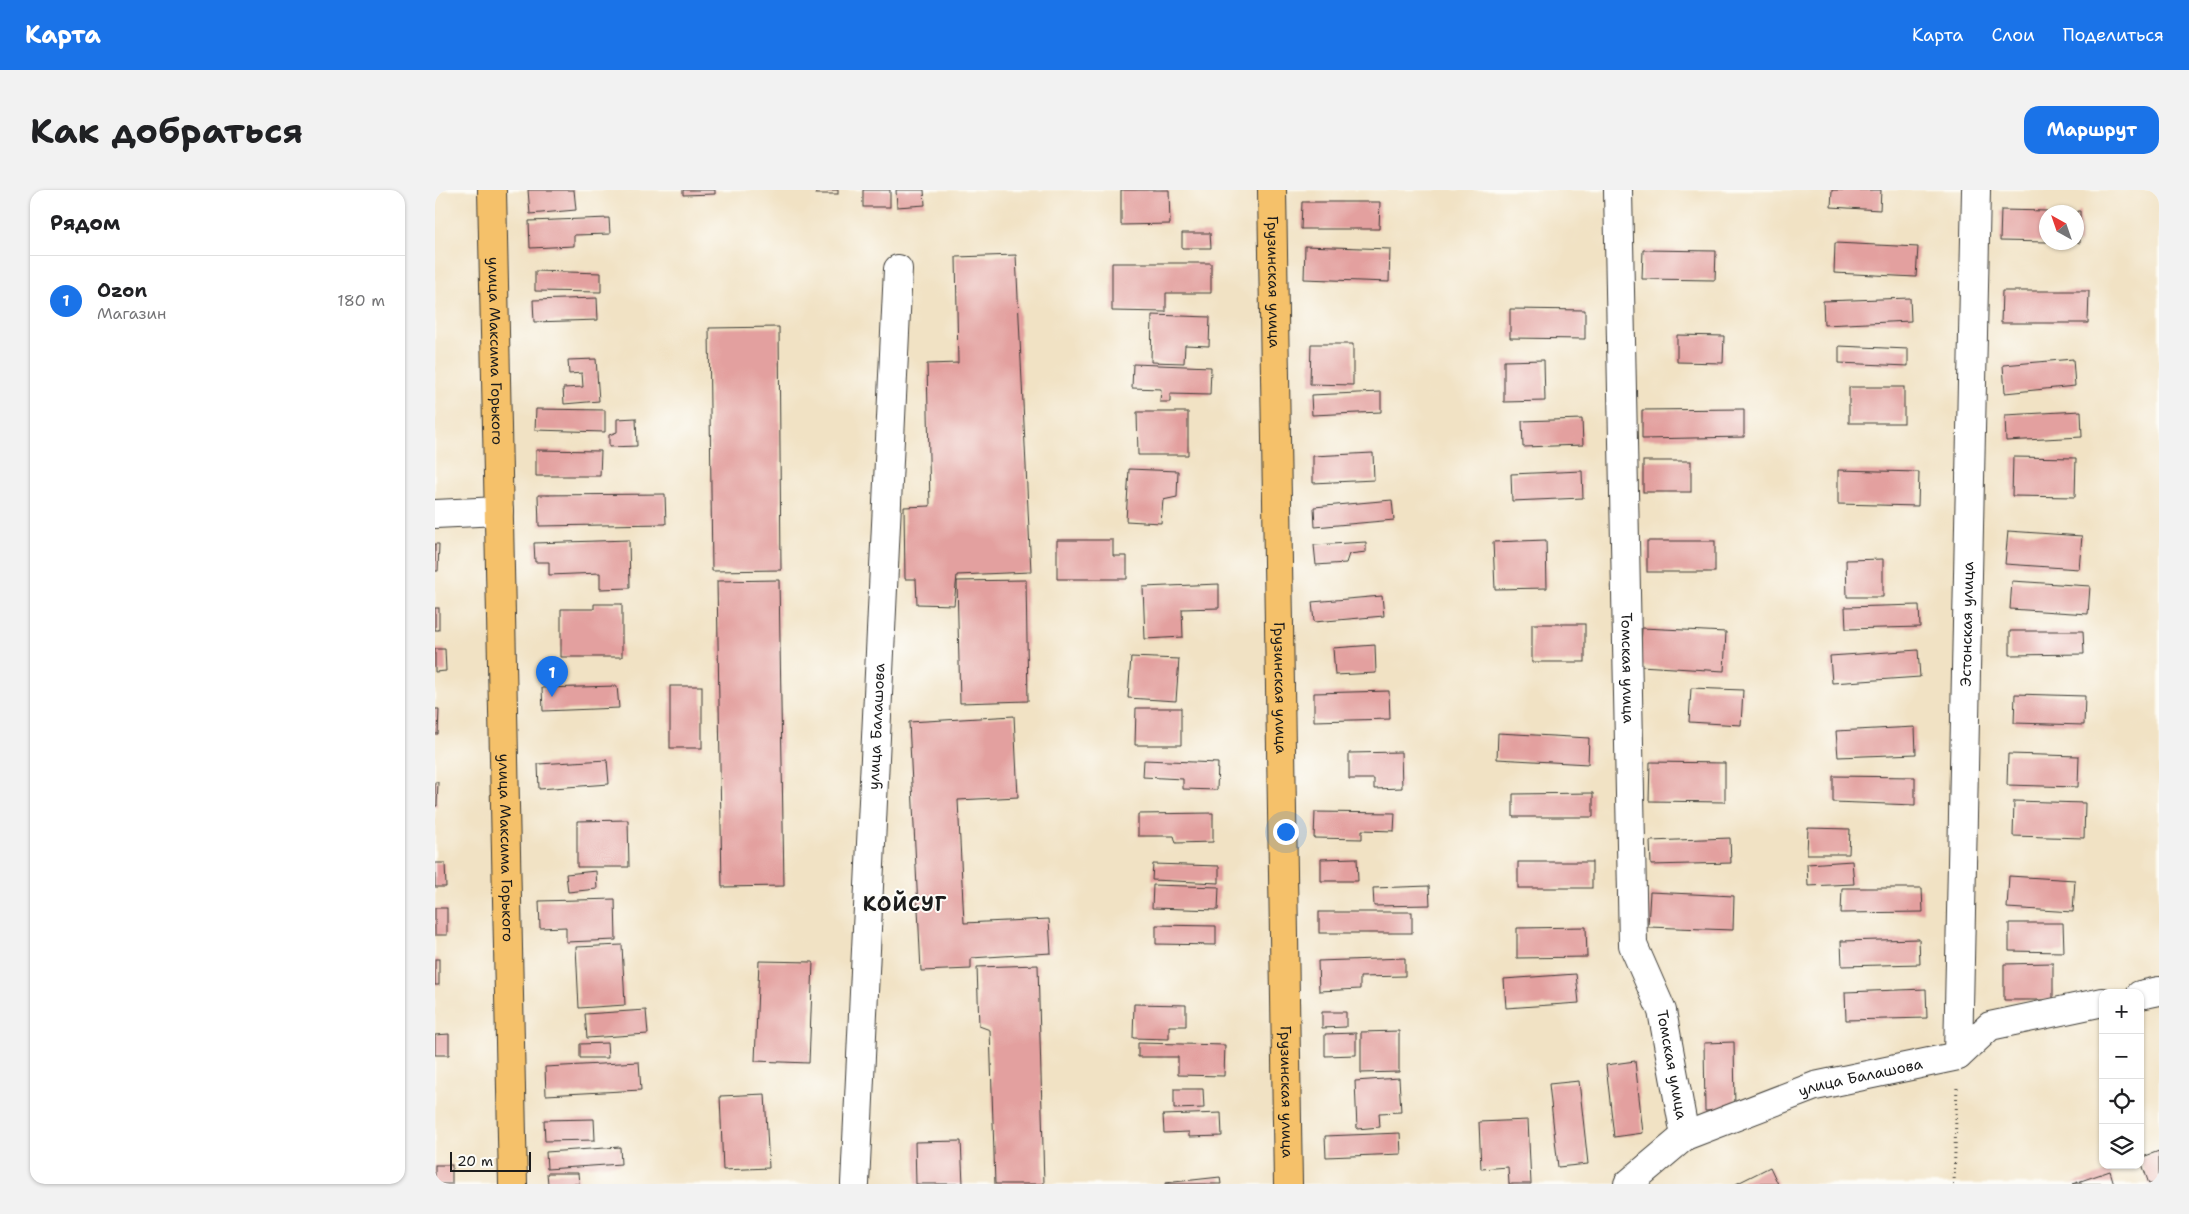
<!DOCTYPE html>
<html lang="ru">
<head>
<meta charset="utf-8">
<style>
	:root { --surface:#fff; --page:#f2f2f2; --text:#202124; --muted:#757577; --line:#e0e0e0; --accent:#1a73e8 }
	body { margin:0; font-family:"Shantell Sans",sans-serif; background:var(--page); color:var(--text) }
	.controls { position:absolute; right:15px; bottom:15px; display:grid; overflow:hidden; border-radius:10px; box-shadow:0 1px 4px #0004 }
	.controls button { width:45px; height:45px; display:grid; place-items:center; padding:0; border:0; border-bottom:1px solid var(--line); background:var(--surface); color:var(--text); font:25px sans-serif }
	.compass { position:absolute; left:1604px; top:15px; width:45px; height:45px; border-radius:50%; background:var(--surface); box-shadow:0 1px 4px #0004; rotate:320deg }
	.scale { position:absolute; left:15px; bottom:12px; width:81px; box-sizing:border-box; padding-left:5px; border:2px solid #1c1c1c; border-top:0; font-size:14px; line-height:18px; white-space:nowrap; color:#1c1c1c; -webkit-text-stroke:4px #fdfcf7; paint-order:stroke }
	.you { position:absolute; left:850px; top:641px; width:18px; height:18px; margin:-12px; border:4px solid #fff; border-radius:50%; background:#1a73e8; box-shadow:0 0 0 8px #1a73e833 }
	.badge { display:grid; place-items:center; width:32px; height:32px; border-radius:50%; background:var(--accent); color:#fff; font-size:16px; font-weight:700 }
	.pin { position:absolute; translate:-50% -41px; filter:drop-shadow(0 1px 2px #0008) }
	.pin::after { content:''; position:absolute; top:26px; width:18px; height:15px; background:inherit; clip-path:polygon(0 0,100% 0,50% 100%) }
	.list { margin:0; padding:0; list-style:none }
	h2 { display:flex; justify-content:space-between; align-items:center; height:65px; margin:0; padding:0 20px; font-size:21px }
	h2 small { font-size:16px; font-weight:400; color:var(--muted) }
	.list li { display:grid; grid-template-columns:32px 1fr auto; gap:15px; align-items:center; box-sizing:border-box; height:90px; padding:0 20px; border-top:1px solid var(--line) }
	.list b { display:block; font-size:19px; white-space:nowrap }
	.list p { margin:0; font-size:16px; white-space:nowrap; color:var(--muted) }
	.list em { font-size:16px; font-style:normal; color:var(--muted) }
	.icon { flex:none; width:28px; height:28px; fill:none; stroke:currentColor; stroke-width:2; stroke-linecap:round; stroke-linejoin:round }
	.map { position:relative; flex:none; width:1724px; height:994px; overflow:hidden; border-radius:15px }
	header { display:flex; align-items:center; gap:30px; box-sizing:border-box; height:70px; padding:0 25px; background:var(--accent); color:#fff }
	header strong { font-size:24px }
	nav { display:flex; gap:28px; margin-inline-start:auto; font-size:18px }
	.intro { display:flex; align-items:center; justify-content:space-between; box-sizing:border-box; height:120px; padding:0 30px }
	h1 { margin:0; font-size:35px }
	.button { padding:12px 22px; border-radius:15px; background:var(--accent); color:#fff; font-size:18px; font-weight:700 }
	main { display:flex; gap:30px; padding:0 30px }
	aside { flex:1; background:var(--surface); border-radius:15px; box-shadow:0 1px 4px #0004 }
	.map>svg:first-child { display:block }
	.building { fill:#e3a09f }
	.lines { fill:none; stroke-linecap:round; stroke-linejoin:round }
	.minor-casing { stroke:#3c3a35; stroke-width:30 }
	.major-casing { stroke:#3c3a35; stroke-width:30 }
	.path { stroke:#3c3a35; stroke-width:3; stroke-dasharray:1 4; stroke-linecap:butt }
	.minor { stroke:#fff; stroke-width:28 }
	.major { stroke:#f5c16b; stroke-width:28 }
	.labels { text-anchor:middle; stroke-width:4; stroke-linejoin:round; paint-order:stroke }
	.street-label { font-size:15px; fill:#1c1c1c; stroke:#fdfcf7 }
	.district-label { font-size:20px; font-weight:bold; letter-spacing:1px; fill:#1c1c1c; stroke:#fdfcf7 }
</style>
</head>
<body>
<header>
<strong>Карта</strong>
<nav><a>Карта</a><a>Слои</a><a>Поделиться</a></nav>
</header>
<div class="intro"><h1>Как добраться</h1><a class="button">Маршрут</a></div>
<main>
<aside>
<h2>Рядом<small></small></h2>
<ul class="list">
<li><span class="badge">1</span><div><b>Ozon</b><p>Магазин</p></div><em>180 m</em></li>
</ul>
</aside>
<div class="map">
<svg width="1724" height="994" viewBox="0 0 1724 994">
	<rect width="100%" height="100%" fill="#fdfcf7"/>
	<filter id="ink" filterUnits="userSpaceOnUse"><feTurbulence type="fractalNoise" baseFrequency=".02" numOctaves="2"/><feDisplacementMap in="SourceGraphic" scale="10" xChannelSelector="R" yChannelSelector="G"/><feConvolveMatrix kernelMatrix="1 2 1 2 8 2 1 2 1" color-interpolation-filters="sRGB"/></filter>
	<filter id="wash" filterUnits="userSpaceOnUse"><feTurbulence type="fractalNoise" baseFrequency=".0096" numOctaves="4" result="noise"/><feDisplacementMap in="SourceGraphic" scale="20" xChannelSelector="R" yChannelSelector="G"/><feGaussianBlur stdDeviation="1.12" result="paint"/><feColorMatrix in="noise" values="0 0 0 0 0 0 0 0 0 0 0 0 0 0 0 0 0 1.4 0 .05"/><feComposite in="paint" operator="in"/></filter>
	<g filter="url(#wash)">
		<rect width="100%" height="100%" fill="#f1e2c4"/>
		<g id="blocks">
			<g class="building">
				<path d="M93 0H139L141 20 95 24Z"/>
				<path d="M248 0H280V4L248 5Z"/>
				<rect x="381" y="0" width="22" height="4"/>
				<rect x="428" y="0" width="27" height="17"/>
				<path d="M461 0H489L490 15 462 17Z"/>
				<path d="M686 0H734L735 34 686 35Z"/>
				<path d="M1397 0H1446L1445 20 1396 17Z"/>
				<path d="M867 12H945L944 39H866Z"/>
				<path d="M1566 20 1612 21V52L1565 51Z"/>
				<path d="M1642 21H1645V53L1642 52Z"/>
				<path d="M174 28 175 44 139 45V56L95 58 94 31Z"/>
				<path d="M747 43H775L776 58H747Z"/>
				<path d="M1400 53 1483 57 1481 87 1399 83Z"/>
				<path d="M870 56 955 59 954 92 869 89Z"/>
				<path d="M1208 60 1281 61 1280 90 1207 89Z"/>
				<path d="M581 65 596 382 522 385 519 415 482 414 481 389H470L469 317 495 316 492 174 523 173 521 67Z"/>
				<path d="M677 73H776V103H731V122L677 121Z"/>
				<path d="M100 81 166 83V102L100 101Z"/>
				<path d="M1567 101H1654L1653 133H1566Z"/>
				<path d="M162 108 163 130 99 132 98 110Z"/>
				<path d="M1475 108 1476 131 1389 135 1388 111Z"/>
				<path d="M1075 119 1150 120V149L1075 148Z"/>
				<path d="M717 125 775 127 774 156 750 155 749 173 716 172Z"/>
				<path d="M344 137 346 380 277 381 274 138Z"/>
				<path d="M1242 145 1289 146 1288 173 1242 172Z"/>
				<path d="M876 154H918V195L875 194Z"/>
				<path d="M1404 156 1473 159V176L1404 173Z"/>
				<path d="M161 169 164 211 129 214 128 198 148 197 147 183 134 184 133 170Z"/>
				<path d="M1638 169 1640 196 1570 203 1568 175Z"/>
				<path d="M1109 170 1110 211 1069 212V171Z"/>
				<path d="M698 174 776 177 775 205 735 204V212H725L726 199 697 198Z"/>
				<rect x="1414" y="197" width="55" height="36"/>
				<path d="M946 202V222L877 225 876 205Z"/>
				<path d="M101 219 170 220V242L100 240Z"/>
				<path d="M1309 219V247L1207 249V220Z"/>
				<path d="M1646 221 1647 247 1571 251 1570 225Z"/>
				<path d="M702 222H753V265H703Z"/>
				<path d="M201 228 202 256 174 257V245L182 242V229Z"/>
				<path d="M1147 229 1148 255 1088 257 1087 231Z"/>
				<path d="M101 260 166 261 165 286H101Z"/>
				<path d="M938 263 939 290 878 293V266Z"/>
				<path d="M1578 267 1641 268 1640 307 1577 306Z"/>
				<rect x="1208" y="271" width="48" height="31"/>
				<path d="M694 279 743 281 742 307 728 310 726 333 691 331Z"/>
				<path d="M1403 280 1484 282 1483 316 1403 314Z"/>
				<path d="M1147 281 1148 308 1077 311 1076 284Z"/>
				<path d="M230 304 231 334 104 336 103 305Z"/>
				<path d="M957 310 959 330 880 337 879 317Z"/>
				<path d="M1573 341 1647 346 1644 379 1570 374Z"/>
				<path d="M194 350 195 398 165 399V383L114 385V372H100L99 353Z"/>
				<path d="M622 350H678V366H692V389H622Z"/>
				<path d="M1111 350 1112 398 1060 399 1058 352Z"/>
				<rect x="1212" y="351" width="68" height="31"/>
				<path d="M931 352V362L914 364 911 373 881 375 879 355Z"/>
				<path d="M0 354H4L3 381H0Z"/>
				<path d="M1448 369V407H1412L1411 370Z"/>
				<path d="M344 390 349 696 287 697 282 391Z"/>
				<path d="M591 390 593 511 525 513 522 391Z"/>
				<path d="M1577 391 1655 396 1653 424 1575 419Z"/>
				<path d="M784 394V418L747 419 748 447 710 449 708 397Z"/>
				<path d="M947 406 949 426 879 432 877 412Z"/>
				<path d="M159 414H187V467H126V419H159Z"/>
				<path d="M1484 415 1485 437 1411 439 1410 417Z"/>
				<rect x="0" y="418" width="4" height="22"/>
				<rect x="1097" y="434" width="53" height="38"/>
				<path d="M1207 438 1291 442 1289 481 1205 476Z"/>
				<path d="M1575 441H1648L1649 464 1575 465Z"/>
				<path d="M940 455 941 483 900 485 898 458Z"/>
				<path d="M0 459H10L11 481 0 482Z"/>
				<path d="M1483 460 1485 487 1397 493 1395 466Z"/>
				<path d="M696 467 744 469 741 511 693 508Z"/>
				<path d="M182 496 184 518 108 521 107 498Z"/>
				<rect x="235" y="496" width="32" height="62"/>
				<path d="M1256 498 1308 500 1306 535 1254 532Z"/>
				<path d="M954 501 955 529 879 531V503Z"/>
				<path d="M1580 504 1650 506 1649 535 1579 533Z"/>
				<path d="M701 518H746V555H700Z"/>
				<path d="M0 519H4L3 544H0Z"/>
				<path d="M579 526 583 607 523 610 529 733 614 729 616 763 536 768V779L486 781 474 532Z"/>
				<path d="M1480 537 1481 564 1403 567 1401 541Z"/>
				<path d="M1063 543 1154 548 1153 574 1062 569Z"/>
				<path d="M966 562 967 598 939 599V589H914V563Z"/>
				<path d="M1573 564 1644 566 1643 597 1572 595Z"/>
				<path d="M172 570 174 594 104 599 103 574Z"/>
				<path d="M709 570 783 573 782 600 748 599V589L708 587Z"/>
				<path d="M1215 572 1290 573V612L1214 611Z"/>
				<path d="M1398 586 1480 587V615L1398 612Z"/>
				<path d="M0 592H3L2 616H0Z"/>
				<path d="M1158 603V627H1078V604Z"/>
				<path d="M1579 611 1650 613 1649 648 1578 646Z"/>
				<path d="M880 622 960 623 959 641 927 640V649L879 648Z"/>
				<path d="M778 623V652L741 653 739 646H703V624Z"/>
				<path d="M193 630 194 677H142V631Z"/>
				<path d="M1373 638 1415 639 1414 664H1372Z"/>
				<path d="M1295 648 1296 673 1216 675 1215 651Z"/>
				<path d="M922 668 923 691H886V669Z"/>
				<path d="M1417 671 1419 694 1373 696 1372 674Z"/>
				<rect x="1083" y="672" width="74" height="26"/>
				<path d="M0 673H10L11 697H0Z"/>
				<path d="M718 674 784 676V693L717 690Z"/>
				<path d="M161 681 162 699 133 702 131 684Z"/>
				<path d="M1574 686 1640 690 1638 722 1572 718Z"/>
				<path d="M718 695 784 697 783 720 717 718Z"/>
				<path d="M994 696 995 715 939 716 938 698Z"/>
				<path d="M1407 698H1487L1488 722 1406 723Z"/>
				<path d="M1215 702 1299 706 1298 740 1213 737Z"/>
				<path d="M180 709 181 750 131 752V737L105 738 104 711Z"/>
				<rect x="0" y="718" width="12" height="27"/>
				<rect x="884" y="722" width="93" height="21"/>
				<path d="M1574 733H1628L1629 762 1574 761Z"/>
				<path d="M721 735 781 736V755L721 754Z"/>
				<path d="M1151 737 1152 767 1082 768V738Z"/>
				<path d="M1484 749 1485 774 1407 776 1406 751Z"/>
				<path d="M187 755 190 815 144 818 141 757Z"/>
				<path d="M970 768V786L925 787V799L884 801 883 771Z"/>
				<rect x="0" y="769" width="4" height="26"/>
				<path d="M324 771 378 772 374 873 320 871Z"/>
				<path d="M1618 773V810H1569V774Z"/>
				<path d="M603 775 609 994H560L555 840 544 836 542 777Z"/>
				<path d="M1141 784 1144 813 1071 818 1069 789Z"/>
				<path d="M1491 799 1492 828 1411 830 1410 802Z"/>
				<path d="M699 814 751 815V836H734V849L698 848Z"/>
				<path d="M211 820 213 844 152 848 150 824Z"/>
				<path d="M887 822H911V837L887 838Z"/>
				<path d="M964 841V882L926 883V842Z"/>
				<path d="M921 843V865L890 866V844Z"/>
				<path d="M14 844V865H0V845Z"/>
				<path d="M1299 852 1300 920 1270 921 1269 853Z"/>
				<path d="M172 853 173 868H145V854Z"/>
				<path d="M703 853 790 855 789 886 743 885V867H703Z"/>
				<path d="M1200 871 1208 943 1179 947 1171 875Z"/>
				<path d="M204 872 206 900 111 905 110 877Z"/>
				<path d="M964 888 966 922 944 923 945 937 922 939 920 891Z"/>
				<path d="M1144 891 1153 974 1123 977 1114 894Z"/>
				<path d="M739 899H768L769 918 739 919Z"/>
				<path d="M330 904 334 978 288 980 285 906Z"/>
				<path d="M786 923 787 946 754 947V942L729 943 728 925Z"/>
				<path d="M159 929 160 950 110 951 109 930Z"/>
				<path d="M1093 930 1096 994H1074L1073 977 1046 979 1044 932Z"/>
				<path d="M965 943 966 964 891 967 890 946Z"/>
				<path d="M526 951 528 994H481L480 952Z"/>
				<path d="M185 957 186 974 112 979 111 962Z"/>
				<path d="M1724 961V994H1714L1705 968Z"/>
				<rect x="0" y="975" width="17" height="19"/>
				<path d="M1335 977 1343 994H1301Z"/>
				<path d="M1675 981 1679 994H1637Z"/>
				<path d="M112 983H143L144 994H113Z"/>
				<path d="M785 987 786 994H730V993Z"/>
			</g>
		</g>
	</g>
	<g filter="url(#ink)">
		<use href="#blocks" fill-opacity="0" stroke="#3c3a35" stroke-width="1"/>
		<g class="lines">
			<g class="minor-casing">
				<g id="minor">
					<path id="s1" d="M1183 0 1198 755 1227 821 1250 946"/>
					<path d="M0 324 64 321"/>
					<path d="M1705 805 1724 801"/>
					<path id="s2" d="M1523 866 1541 0"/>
					<path id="s3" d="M420 994 463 79"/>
					<path id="s4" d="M1193 994 1250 946 1380 896 1523 866 1555 836 1668 812"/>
				</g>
			</g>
			<g class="major-casing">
				<g id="major">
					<path id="s5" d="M57 0 78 994"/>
					<path id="s6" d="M837 0 853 994"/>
				</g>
			</g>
			<path class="path" d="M1519 994 1522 895"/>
			<use href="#minor" class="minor"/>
			<use href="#major" class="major"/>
		</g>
	</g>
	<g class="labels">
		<g class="street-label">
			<text dy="5" stroke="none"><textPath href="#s6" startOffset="92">Грузинская улица</textPath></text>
			<text dy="5" stroke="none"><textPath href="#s5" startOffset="161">улица Максима Горького</textPath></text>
			<text dy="5" stroke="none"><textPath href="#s2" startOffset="432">Эстонская улица</textPath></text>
			<text dy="5" stroke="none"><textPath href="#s1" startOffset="478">Томская улица</textPath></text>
			<text dy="5" stroke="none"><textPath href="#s6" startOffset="498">Грузинская улица</textPath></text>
			<text dy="5" stroke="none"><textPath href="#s3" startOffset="458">улица Балашова</textPath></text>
			<text dy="5" stroke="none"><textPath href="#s5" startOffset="658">улица Максима Горького</textPath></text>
			<text dy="5" stroke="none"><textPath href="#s1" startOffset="882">Томская улица</textPath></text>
			<text dy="5" stroke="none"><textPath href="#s4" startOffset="260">улица Балашова</textPath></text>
			<text dy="5" stroke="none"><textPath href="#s6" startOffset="902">Грузинская улица</textPath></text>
		</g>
		<g class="district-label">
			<text x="470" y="721">КОЙСУГ</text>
		</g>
	</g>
</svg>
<div class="controls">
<button>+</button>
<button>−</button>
<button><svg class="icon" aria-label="locate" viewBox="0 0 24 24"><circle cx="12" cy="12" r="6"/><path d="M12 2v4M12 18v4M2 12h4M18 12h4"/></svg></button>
<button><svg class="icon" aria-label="layers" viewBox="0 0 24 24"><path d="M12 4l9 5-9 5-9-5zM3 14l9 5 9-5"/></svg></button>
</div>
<svg class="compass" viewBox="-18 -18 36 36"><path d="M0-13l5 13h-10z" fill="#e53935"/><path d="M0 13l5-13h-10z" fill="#757577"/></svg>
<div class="scale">20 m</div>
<div class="you"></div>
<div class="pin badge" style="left:117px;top:507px">1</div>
</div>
</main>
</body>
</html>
